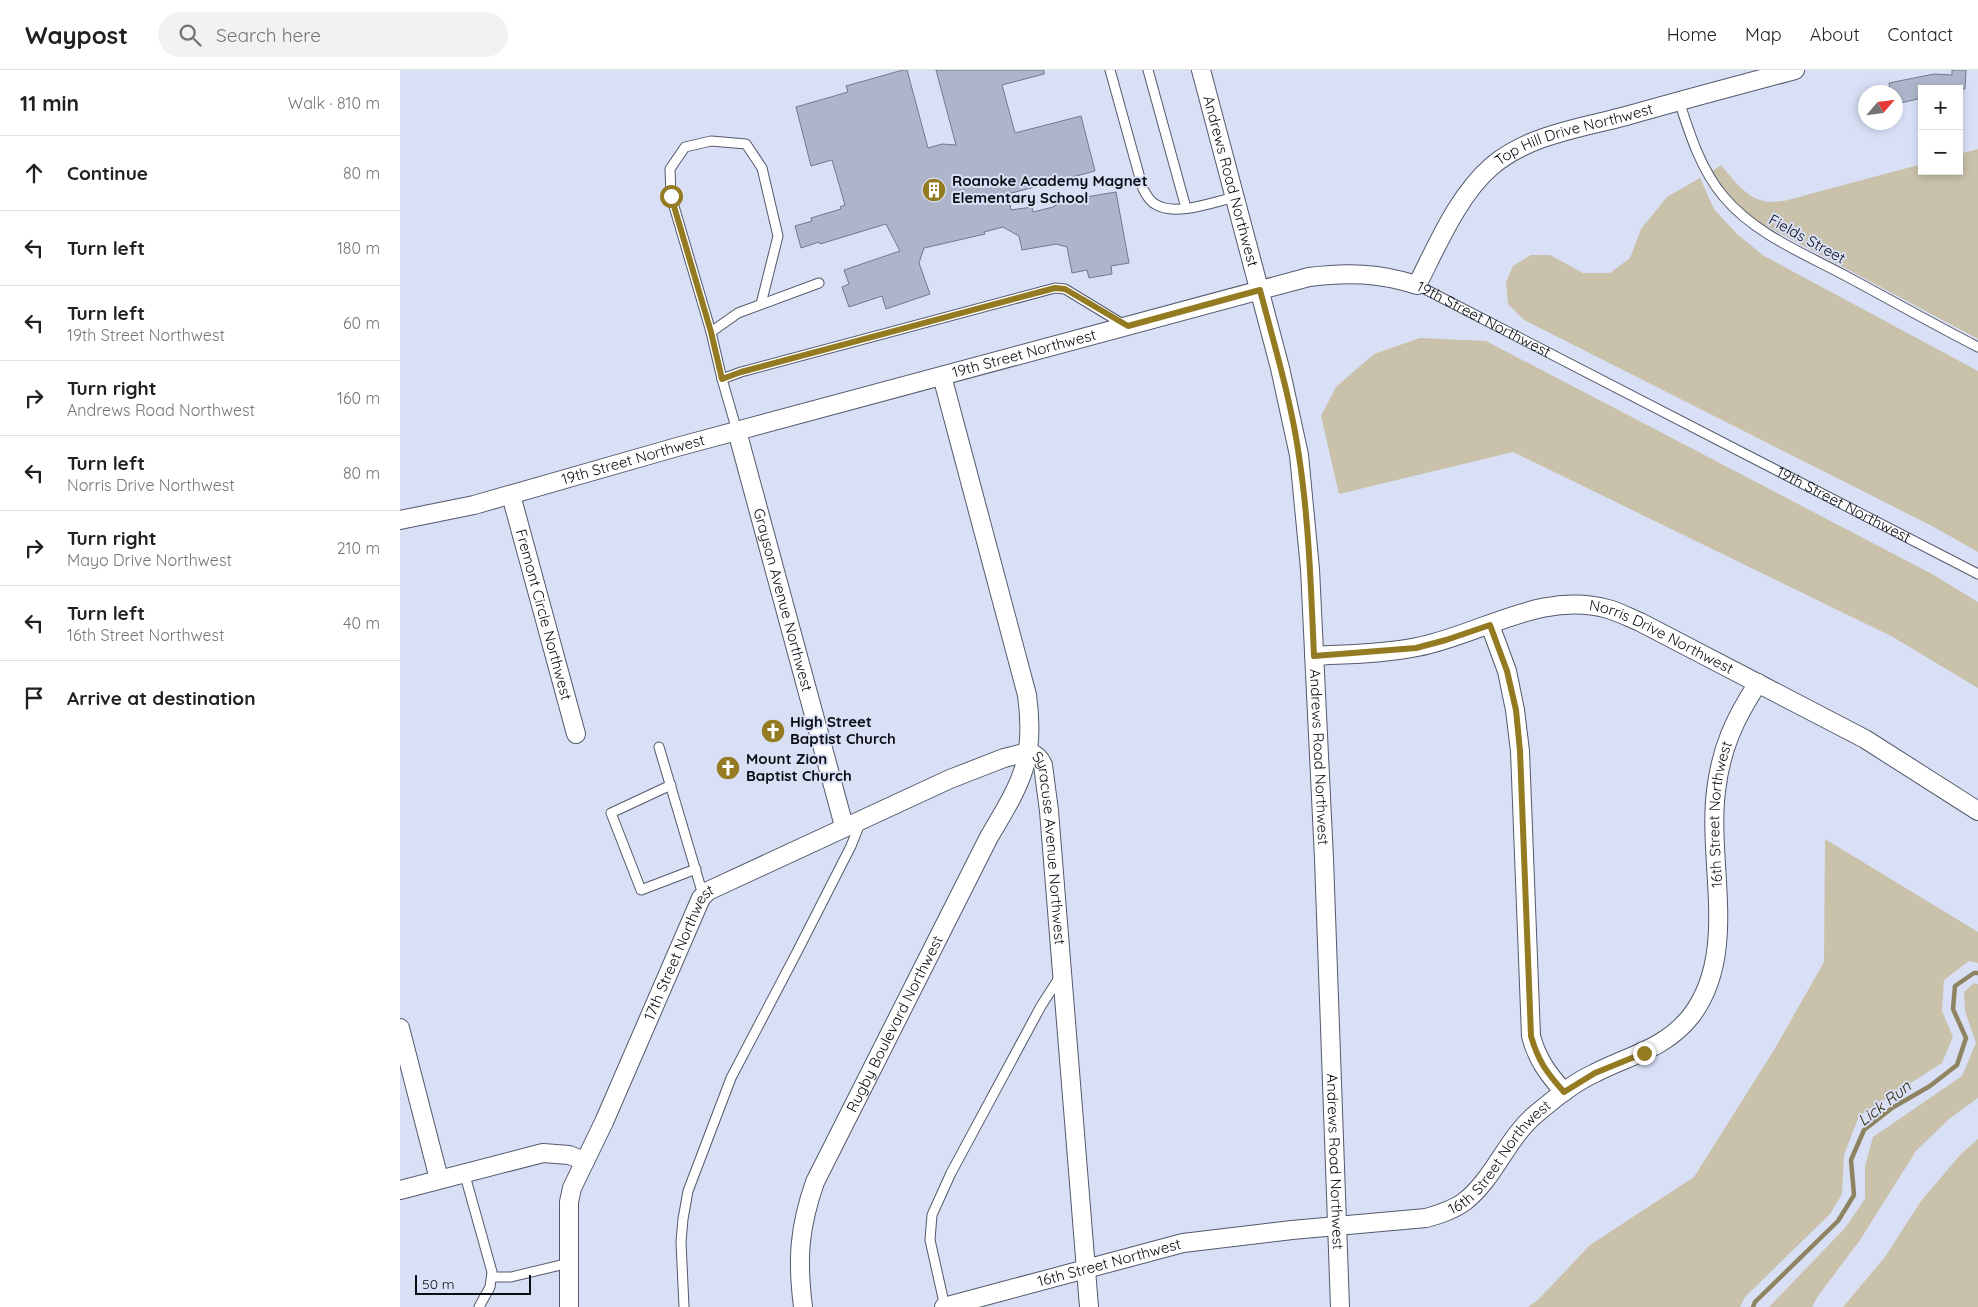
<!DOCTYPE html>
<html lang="en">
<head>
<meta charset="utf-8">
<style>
	:root { --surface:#fff; --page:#f2f2f2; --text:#202124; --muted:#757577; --line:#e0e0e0 }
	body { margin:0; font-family:Quicksand,sans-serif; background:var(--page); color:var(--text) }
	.controls { position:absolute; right:15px; top:15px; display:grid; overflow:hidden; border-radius:0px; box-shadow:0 2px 8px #0003 }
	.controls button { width:45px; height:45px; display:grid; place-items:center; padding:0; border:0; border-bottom:1px solid var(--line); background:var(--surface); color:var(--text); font:25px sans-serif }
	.compass { position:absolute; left:1458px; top:15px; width:45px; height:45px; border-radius:50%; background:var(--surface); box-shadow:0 2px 8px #0003; rotate:62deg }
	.scale { position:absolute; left:15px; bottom:12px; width:116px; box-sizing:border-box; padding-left:5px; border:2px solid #0a0d14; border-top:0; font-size:14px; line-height:18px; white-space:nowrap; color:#0a0d14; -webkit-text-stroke:4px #d9e0f6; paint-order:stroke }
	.stop { position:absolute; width:15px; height:15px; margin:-11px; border:4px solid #947b22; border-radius:50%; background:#fff }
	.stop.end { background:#947b22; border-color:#fff; box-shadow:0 1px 5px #0008 }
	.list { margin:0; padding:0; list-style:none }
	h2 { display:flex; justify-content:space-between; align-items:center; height:65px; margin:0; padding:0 20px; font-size:21px }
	h2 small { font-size:16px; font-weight:400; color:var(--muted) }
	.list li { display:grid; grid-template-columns:32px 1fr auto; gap:15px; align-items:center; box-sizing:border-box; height:75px; padding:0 20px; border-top:1px solid var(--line) }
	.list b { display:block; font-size:19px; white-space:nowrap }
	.list p { margin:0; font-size:16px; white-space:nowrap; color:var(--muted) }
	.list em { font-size:16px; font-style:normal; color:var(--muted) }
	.icon { flex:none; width:28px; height:28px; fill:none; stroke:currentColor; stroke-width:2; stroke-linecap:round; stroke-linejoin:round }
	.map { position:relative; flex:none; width:1578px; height:1237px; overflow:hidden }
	header { display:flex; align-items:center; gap:30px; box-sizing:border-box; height:70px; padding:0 25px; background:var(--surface); border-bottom:1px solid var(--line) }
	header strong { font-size:24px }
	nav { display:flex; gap:28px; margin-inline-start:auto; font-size:18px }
	.search { width:350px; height:45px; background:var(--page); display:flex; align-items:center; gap:12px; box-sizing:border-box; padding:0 18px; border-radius:28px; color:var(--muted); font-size:19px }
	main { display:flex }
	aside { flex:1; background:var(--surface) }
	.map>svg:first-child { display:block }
	.green { fill:#c9c1a9 }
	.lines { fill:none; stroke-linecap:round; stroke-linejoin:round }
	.stream { stroke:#8f8461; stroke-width:4.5 }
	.building { fill:#aeb5ca; stroke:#72788c }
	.lane-casing { stroke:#53596b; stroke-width:11 }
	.street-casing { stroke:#53596b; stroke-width:20 }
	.lane { stroke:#fff; stroke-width:9 }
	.street { stroke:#fff; stroke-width:18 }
	.route { stroke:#947b22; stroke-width:6 }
	.labels { text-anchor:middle; stroke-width:4; stroke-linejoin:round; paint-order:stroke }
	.street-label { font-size:15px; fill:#0a0d14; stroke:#d9e0f6 }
	.poi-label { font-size:15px; font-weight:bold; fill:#0a0d14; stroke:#d9e0f6; text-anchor:start }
	.water-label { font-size:16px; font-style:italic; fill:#332a0a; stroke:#d9e0f6 }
</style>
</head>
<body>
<header>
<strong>Waypost</strong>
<div class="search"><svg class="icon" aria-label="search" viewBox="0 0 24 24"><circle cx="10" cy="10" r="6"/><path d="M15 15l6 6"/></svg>Search here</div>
<nav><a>Home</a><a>Map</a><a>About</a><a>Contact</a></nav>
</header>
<main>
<aside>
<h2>11 min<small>Walk · 810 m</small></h2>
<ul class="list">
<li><svg class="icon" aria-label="ahead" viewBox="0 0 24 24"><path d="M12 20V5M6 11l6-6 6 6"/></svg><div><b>Continue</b></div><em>80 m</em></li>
<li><svg class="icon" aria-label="left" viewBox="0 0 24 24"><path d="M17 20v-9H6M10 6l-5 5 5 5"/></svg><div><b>Turn left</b></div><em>180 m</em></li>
<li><svg class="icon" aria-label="left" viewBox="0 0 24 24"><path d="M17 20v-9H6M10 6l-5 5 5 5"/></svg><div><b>Turn left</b><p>19th Street Northwest</p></div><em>60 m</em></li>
<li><svg class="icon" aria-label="right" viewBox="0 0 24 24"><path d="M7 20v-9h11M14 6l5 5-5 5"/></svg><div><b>Turn right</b><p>Andrews Road Northwest</p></div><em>160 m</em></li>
<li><svg class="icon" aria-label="left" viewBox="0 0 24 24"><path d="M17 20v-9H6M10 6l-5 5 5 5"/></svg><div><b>Turn left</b><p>Norris Drive Northwest</p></div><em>80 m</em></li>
<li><svg class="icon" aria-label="right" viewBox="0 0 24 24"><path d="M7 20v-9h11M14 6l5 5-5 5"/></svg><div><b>Turn right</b><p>Mayo Drive Northwest</p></div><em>210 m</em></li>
<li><svg class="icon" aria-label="left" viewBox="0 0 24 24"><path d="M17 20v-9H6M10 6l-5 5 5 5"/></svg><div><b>Turn left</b><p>16th Street Northwest</p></div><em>40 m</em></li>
<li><svg class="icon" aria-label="arrive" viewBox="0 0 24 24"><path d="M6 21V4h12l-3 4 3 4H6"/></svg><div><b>Arrive at destination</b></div></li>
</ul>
</aside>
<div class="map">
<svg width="1578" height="1237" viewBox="0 0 1578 1237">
	<rect width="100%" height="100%" fill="#d9e0f6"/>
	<g class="green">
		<path d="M1578 79V269L1355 150C1337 137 1325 120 1312 101L1321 95C1333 109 1345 127 1364 131 1370 133 1378 131 1384 131L1522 94V101H1559V84Z"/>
		<path d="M1300 108 1314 139 1337 164 1364 186 1578 301V482L1532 456 1124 250 1108 234 1106 212 1113 196 1131 185H1150L1183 203H1210L1230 188 1241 159 1267 127Z"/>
		<path d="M1020 268 1086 271 1532 504 1578 532V618L1493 567 1113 382 939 424 921 346 936 317 974 284Z"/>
		<path d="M1425 769 1578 862V893L1569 891 1544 910 1542 941 1553 967 1542 993 1459 1046 1444 1085 1442 1124 1430 1144 1345 1227 1340 1237H1128L1138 1230 1190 1175 1294 1107 1374 980 1424 892Z"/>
		<path d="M1574 913 1578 914V1028L1549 1049 1516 1081 1460 1170 1418 1226 1412 1237H1369L1445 1158 1465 1129V1096L1473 1067 1562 1006 1576 973 1565 941 1564 922Z"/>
		<path d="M1578 1069V1237H1443L1485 1187 1521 1131 1561 1084Z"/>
	</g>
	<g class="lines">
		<path class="stream" d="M1353 1237 1355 1232 1438 1151 1454 1125 1451 1090 1464 1060 1492 1038 1530 1016 1557 995 1566 968 1553 939 1555 916 1574 903H1578"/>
	</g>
	<g class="building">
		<path d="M503 0H507L528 78 542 74 556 75 536 0H644V4L602 15 615 63 681 46 695 101 608 124 611 140 632 137 633 142 653 137 662 131 716 122 729 193 711 196 712 204 689 208 687 200 672 203 667 177 656 174 622 180 619 166 603 157 584 162 585 164 524 178 519 193 530 224 486 239 482 226 449 237 442 217 449 214 444 200 500 181 486 154 420 174 419 172 401 178 395 156 412 151 411 148 441 139 440 137 445 135 432 90 411 96 396 37 448 22 446 16Z"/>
		<path d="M1552 0H1566L1565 19H1522V28L1496 34V22L1493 19H1490L1489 13 1534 4 1552 5Z"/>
	</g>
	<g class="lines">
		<g class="lane-casing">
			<g id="lane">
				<path d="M710 0 743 119C746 124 749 131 755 134 774 147 814 132 835 127"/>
				<path d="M748 0 786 138"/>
				<path d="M1279 31C1290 65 1301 100 1324 127 1355 164 1403 183 1444 205 1489 229 1533 254 1578 277"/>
				<path id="s1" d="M1017 215 1578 504"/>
				<path d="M311 262 338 243 419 213"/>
				<path d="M322 309 341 302 655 218 665 219 726 256"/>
				<path d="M337 361 322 309 311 262 271 126 270 99 285 77 311 71 346 74 362 98 378 166 361 234"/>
				<path d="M259 677 303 825"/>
				<path d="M271 715 211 743 241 820 296 799"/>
				<path d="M64 1102 92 1202 90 1217 79 1237"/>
				<path d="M92 1207H111L169 1193"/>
				<path d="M284 1237 281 1172 283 1149 288 1121 331 1008 397 882 451 776 461 751"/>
				<path d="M545 1237 530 1170 532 1145 551 1103 641 936 661 905"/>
			</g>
		</g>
		<g class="street-casing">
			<g id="street">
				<path id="s2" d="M801 0 880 298 899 385 910 499 924 789 940 1237"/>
				<path id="s3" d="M337 361 444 756"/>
				<path id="s4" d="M111 425 176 664"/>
				<path id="s5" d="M0 450 74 435 277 377 909 207C948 202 979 203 1017 215 1037 176 1058 125 1092 96 1128 65 1181 58 1226 46 1282 30 1339 15 1395 0"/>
				<path d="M1090 555 1107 601 1115 640 1120 681 1131 966C1137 989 1148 1004 1164 1022"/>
				<path id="s6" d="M914 586C948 584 983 584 1017 577 1080 565 1142 520 1208 539 1219 542 1230 548 1240 552L1465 669 1578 741"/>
				<path id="s7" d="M628 682C636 684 640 688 643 695L649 741 689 1237"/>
				<path d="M0 958 39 1109"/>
				<path d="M0 1120 143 1083 169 1085 185 1091"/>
				<path id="s8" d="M169 1237V1132L172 1118 204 1052 301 828 308 821 550 709 604 688 628 682"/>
				<path id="s9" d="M403 1237C397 1189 399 1158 415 1112L589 767C621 713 636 690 627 625L542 306"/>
				<path id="s10" d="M544 1237 783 1173 892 1160 1026 1148C1040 1144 1053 1140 1064 1132 1094 1109 1107 1068 1136 1044 1154 1029 1173 1013 1195 1003 1230 985 1265 979 1291 946 1339 883 1307 794 1316 721 1321 678 1335 648 1358 613"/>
			</g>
		</g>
		<use href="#lane" class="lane"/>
		<use href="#street" class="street"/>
	</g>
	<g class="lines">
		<path class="route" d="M271 126 311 262 322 309 341 302 655 218 665 219 728 256 860 220C874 274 891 330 899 386 909 452 911 519 914 586L1016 578 1046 570 1090 555 1107 601 1116 640 1120 681 1131 966C1138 991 1147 1003 1164 1022L1195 1003 1244 983"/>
	</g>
	<defs>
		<g id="building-disc" transform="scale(1.25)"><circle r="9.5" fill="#947b22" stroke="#d9e0f6"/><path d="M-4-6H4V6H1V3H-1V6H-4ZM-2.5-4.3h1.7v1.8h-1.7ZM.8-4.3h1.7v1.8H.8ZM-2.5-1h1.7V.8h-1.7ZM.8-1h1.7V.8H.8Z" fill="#fff"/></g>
		<g id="church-disc" transform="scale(1.25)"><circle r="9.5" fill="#947b22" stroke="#d9e0f6"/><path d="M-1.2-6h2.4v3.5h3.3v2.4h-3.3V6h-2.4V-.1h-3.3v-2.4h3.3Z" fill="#fff"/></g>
	</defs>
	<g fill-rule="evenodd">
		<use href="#building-disc" x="534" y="120"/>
		<use href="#church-disc" x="373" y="661"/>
		<use href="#church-disc" x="328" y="698"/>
	</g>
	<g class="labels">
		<g class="street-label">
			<text dy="5" stroke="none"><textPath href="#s5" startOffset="1281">Top Hill Drive Northwest</textPath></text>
			<text dy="5" stroke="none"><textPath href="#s2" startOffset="115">Andrews Road Northwest</textPath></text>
			<text transform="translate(1407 169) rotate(29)" y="5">Fields Street</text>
			<text dy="5" stroke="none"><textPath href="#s1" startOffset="75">19th Street Northwest</textPath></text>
			<text dy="5" stroke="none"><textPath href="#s5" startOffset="646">19th Street Northwest</textPath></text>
			<text dy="5" stroke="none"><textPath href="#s5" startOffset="241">19th Street Northwest</textPath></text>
			<text dy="5" stroke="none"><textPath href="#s1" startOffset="480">19th Street Northwest</textPath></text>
			<text dy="5" stroke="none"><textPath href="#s3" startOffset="175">Grayson Avenue Northwest</textPath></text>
			<text dy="5" stroke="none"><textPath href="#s4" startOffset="124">Fremont Circle Northwest</textPath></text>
			<text dy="5" stroke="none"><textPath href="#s6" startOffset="361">Norris Drive Northwest</textPath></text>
			<text dy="5" stroke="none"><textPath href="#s2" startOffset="700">Andrews Road Northwest</textPath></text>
			<text dy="5" stroke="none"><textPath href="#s10" startOffset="1040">16th Street Northwest</textPath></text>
			<text dy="5" stroke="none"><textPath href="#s7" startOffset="104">Syracuse Avenue Northwest</textPath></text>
			<text dy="5" stroke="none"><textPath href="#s8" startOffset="378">17th Street Northwest</textPath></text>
			<text dy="5" stroke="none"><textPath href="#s9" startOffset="304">Rugby Boulevard Northwest</textPath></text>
			<text dy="5" stroke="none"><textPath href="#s10" startOffset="590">16th Street Northwest</textPath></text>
			<text dy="5" stroke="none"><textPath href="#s2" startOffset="1105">Andrews Road Northwest</textPath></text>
			<text dy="5" stroke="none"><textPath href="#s10" startOffset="171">16th Street Northwest</textPath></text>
		</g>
		<g class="poi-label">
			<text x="552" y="116">Roanoke Academy Magnet<tspan x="552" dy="17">Elementary School</tspan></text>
			<text x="390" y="657">High Street<tspan x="390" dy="17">Baptist Church</tspan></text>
			<text x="346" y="694">Mount Zion<tspan x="346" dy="17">Baptist Church</tspan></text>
		</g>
		<g class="water-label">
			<text transform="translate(1484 1033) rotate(-38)" y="6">Lick Run</text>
		</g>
	</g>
</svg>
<div class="controls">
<button>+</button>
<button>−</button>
</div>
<svg class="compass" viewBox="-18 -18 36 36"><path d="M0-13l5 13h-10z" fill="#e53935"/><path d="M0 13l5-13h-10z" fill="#757577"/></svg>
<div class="scale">50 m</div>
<div class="stop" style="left:271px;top:126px"></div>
<div class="stop end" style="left:1244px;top:983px"></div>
</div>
</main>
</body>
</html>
